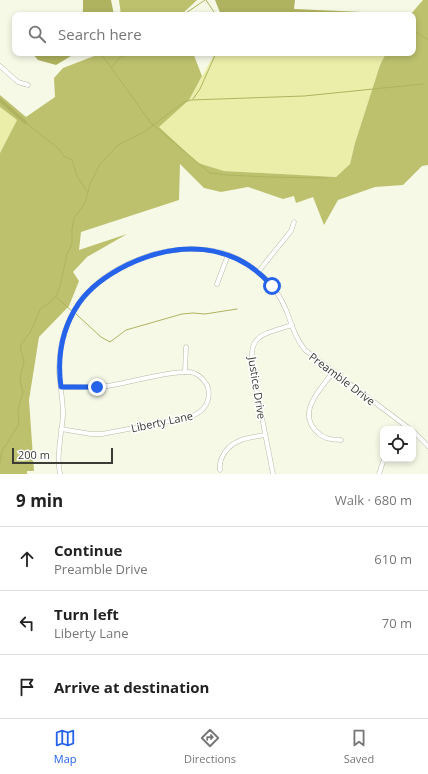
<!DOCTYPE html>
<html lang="en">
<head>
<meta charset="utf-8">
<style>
	:root { --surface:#fff; --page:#f6f6f6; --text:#222; --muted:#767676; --line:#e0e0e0; --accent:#2563eb }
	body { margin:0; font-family:"Open Sans",sans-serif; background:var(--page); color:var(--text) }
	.controls { position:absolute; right:12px; bottom:12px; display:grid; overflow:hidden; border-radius:8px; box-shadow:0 2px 6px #0003 }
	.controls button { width:36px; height:36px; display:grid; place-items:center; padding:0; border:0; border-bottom:1px solid var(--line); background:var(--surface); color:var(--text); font:20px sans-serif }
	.scale { position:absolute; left:12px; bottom:10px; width:101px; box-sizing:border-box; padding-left:4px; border:2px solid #3c3c36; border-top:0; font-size:11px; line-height:14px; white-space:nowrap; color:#3c3c36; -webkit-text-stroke:3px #fff; paint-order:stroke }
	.stop { position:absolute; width:12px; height:12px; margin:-9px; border:3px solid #2563eb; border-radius:50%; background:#fff }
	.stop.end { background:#2563eb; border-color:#fff; box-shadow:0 1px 4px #0008 }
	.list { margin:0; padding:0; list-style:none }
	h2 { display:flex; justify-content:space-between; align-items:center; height:52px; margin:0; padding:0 16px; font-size:17px }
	h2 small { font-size:13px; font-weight:400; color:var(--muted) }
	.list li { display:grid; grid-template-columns:26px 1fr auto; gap:12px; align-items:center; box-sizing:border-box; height:64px; padding:0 16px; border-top:1px solid var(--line) }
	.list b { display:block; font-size:15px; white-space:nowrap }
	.list p { margin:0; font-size:13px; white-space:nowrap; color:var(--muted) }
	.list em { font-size:13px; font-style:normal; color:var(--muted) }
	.icon { flex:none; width:22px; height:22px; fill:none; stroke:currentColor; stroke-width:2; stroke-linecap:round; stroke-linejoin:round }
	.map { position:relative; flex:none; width:428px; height:474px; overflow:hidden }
	.search { position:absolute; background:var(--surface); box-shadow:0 2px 6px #0003; left:12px; right:12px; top:12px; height:44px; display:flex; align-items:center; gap:10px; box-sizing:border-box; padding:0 14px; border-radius:8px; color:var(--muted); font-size:15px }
	.sheet { height:244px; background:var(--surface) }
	nav { display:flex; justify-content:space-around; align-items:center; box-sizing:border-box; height:56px; border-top:1px solid var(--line); background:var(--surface); font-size:11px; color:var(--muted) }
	nav a { display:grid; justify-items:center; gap:2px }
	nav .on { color:var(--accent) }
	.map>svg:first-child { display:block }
	.green { fill:#eaeea8 }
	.forest { fill:#bdc16d }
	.water { fill:#afb35f }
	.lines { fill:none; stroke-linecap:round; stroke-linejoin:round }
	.stream { stroke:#afb35f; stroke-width:1 }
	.canal { stroke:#afb35f; stroke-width:3.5 }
	.minor-casing { stroke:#b8b9a8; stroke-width:5 }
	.minor { stroke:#fff; stroke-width:4 }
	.route { stroke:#2563eb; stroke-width:5 }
	.labels { text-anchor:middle; stroke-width:3; stroke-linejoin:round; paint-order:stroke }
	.street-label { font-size:11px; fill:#3c3c36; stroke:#fff }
</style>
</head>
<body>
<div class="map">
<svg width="428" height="474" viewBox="0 0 428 474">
	<rect width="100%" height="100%" fill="#f7f9e7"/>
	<g class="green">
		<path d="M215 53H386L380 65 355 143 350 164 336 177 224 171 198 163 158 127 189 100Z"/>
		<path d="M0 107 17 120 0 153Z"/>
	</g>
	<g class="forest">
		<path d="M119 0H197L181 15H121Z"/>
		<path d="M423 0H428V165L422 166 403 185 375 187 338 200 324 225 313 197 296 203 294 196 283 199 248 187 221 192 204 188 180 164 179 200 81 232 79 250 127 234 87 257 73 272 79 281 69 306 39 337 29 400 34 471H27V474H0V153L17 120 0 107V95L26 117 55 97 54 78 63 68 102 53H193L202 76 189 100 159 127 198 163 224 171 336 177 350 164 355 143 380 65 386 53H413V15H410Z"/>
	</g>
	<g class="water">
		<path d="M83 0H111L114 15H81L83 11Z"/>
		<path d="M215 0H295L294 9 363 12 357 15H221Z"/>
		<path d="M32 53H76L56 65 38 60Z"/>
	</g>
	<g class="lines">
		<g class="stream">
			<path d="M206 0 216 15"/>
			<path d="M183 15 205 0"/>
			<path d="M413 32 418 33 428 40"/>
			<path d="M99 53 105 59 151 123 210 173 227 175 268 177 327 178"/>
			<path d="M112 67 119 58 130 53"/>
			<path d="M193 99 200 89 216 53"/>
			<path d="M25 122 59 149 65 157 72 160 77 176 87 191"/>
			<path d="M56 297 73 312"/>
			<path d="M76 314 101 337 110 342 126 330 182 314 193 313 205 314 237 309"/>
			<path d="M0 463 2 451 19 424 18 410 23 392 20 382 21 374 24 362 20 346 31 331 40 309 52 301 57 294 60 286 67 254 72 244V229L74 218 85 203 90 184 100 164 118 145 144 132 184 102 191 100 304 96 423 84"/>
		</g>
		<path class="canal" d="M0 100 25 122"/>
		<g class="minor-casing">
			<g id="minor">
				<path d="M0 66 18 82 28 85"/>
				<path d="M258 272 291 231 294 222"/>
				<path d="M217 284 228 255"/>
				<path d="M185 372 186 347"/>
				<path d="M333 372C321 389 296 412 317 432 324 439 332 440 341 440"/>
				<path d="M61 387C76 387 92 388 107 386 124 384 180 368 194 373 199 375 204 380 207 385 210 392 209 399 206 405 201 413 194 416 186 418L102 434H91L61 429"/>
				<path d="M413 431 428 446"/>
				<path d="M220 470C219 463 221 458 225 452 235 438 250 438 265 435"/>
				<path d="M60 474C56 454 62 434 63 414 63 400 60 386 59 372 59 354 62 335 70 319 92 271 157 243 208 250 227 252 245 261 259 273 272 283 281 297 287 312 292 326 296 339 305 350L410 429"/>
				<path d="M273 474 254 377C247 336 256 336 292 325"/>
				<path d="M379 474 384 459"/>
			</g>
		</g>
		<use href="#minor" class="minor"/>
	</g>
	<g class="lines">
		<path class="route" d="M97 387H61C57 358 62 328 79 303 91 286 109 274 127 265 177 241 233 241 272 286"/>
	</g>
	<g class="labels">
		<g class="street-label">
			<text transform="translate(342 379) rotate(37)" y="4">Preamble Drive</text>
			<text transform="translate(257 388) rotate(81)" y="4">Justice Drive</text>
			<text transform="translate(162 422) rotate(-12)" y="4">Liberty Lane</text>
		</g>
	</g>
</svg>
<div class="controls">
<button><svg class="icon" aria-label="locate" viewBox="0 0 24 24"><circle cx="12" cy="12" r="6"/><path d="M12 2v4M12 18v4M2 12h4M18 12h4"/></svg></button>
</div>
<div class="scale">200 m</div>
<div class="stop" style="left:272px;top:286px"></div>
<div class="stop end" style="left:97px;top:387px"></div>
<div class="search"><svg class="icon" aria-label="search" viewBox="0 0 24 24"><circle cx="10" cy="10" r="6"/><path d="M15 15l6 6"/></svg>Search here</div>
</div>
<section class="sheet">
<h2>9 min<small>Walk · 680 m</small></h2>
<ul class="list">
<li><svg class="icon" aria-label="ahead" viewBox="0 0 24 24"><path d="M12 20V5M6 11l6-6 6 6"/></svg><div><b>Continue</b><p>Preamble Drive</p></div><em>610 m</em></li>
<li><svg class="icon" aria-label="left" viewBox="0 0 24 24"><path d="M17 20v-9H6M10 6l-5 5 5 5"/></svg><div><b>Turn left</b><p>Liberty Lane</p></div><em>70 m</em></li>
<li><svg class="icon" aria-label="arrive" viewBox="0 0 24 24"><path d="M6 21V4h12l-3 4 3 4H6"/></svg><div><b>Arrive at destination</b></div></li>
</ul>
</section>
<nav>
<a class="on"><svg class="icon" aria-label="map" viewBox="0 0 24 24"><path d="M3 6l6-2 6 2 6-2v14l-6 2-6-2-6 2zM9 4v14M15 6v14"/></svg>Map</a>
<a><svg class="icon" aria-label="directions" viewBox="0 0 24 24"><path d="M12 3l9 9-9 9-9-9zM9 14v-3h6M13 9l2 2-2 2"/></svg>Directions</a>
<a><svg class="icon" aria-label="saved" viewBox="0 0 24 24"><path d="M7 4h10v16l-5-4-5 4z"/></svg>Saved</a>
</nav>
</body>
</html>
